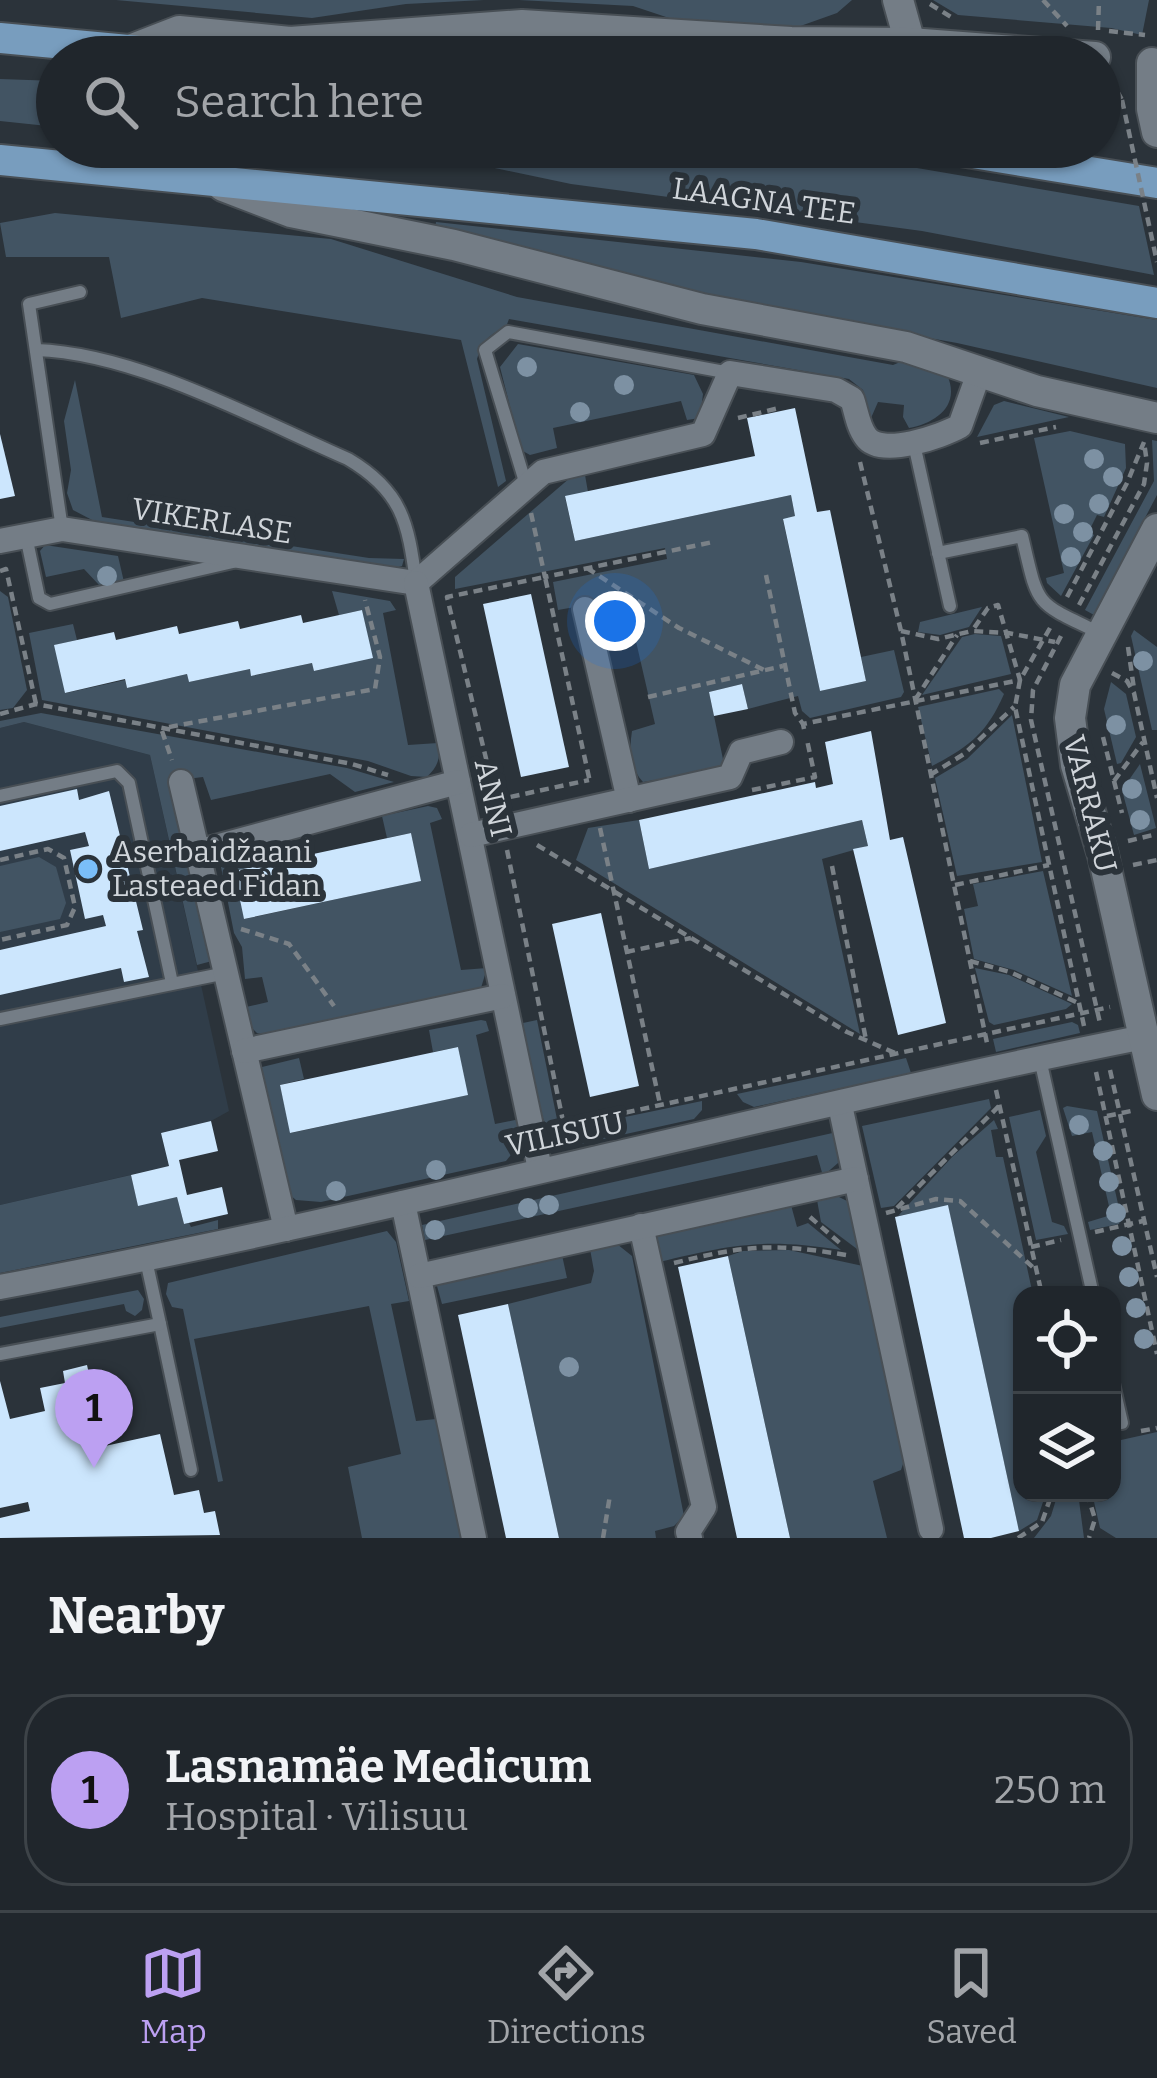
<!DOCTYPE html>
<html lang="en">
<head>
<meta charset="utf-8">
<style>
	:root { --surface:#20262c; --page:#282e34; --text:#f1f3f6; --muted:#a2a5a9; --line:#3d4348; --accent:#bca0f2 }
	body { margin:0; font-family:Bitter,serif; background:var(--page); color:var(--text) }
	.controls { position:absolute; right:36px; bottom:36px; display:grid; overflow:hidden; border-radius:24px; box-shadow:0 3px 9px #0004 }
	.controls button { width:108px; height:108px; display:grid; place-items:center; padding:0; border:0; border-bottom:3px solid var(--line); background:var(--surface); color:var(--text); font:60px sans-serif }
	.you { position:absolute; left:615px; top:621px; width:42px; height:42px; margin:-30px; border:9px solid #fff; border-radius:50%; background:#1a73e8; box-shadow:0 0 0 18px #1a73e833 }
	.badge { display:grid; place-items:center; width:78px; height:78px; border-radius:50%; background:var(--accent); color:#111; font-size:39px; font-weight:700 }
	.pin { position:absolute; translate:-50% -99px; filter:drop-shadow(0 3px 6px #0008) }
	.pin::after { content:''; position:absolute; top:63px; width:42px; height:36px; background:inherit; clip-path:polygon(0 0,100% 0,50% 100%) }
	.list { margin:0; padding:0; list-style:none }
	h2 { display:flex; justify-content:space-between; align-items:center; height:156px; margin:0; padding:0 48px; font-size:51px }
	h2 small { font-size:39px; font-weight:400; color:var(--muted) }
	.list li { display:grid; grid-template-columns:78px 1fr auto; gap:36px; align-items:center; box-sizing:border-box; height:192px; margin:0 24px 24px; padding:0 24px; border:3px solid var(--line); border-radius:48px }
	.list b { display:block; font-size:45px; white-space:nowrap }
	.list p { margin:0; font-size:39px; white-space:nowrap; color:var(--muted) }
	.list em { font-size:39px; font-style:normal; color:var(--muted) }
	.icon { flex:none; width:66px; height:66px; fill:none; stroke:currentColor; stroke-width:2; stroke-linecap:round; stroke-linejoin:round }
	.map { position:relative; flex:none; width:1157px; height:1538px; overflow:hidden }
	.search { position:absolute; background:var(--surface); box-shadow:0 3px 9px #0004; left:36px; right:36px; top:36px; height:132px; display:flex; align-items:center; gap:30px; box-sizing:border-box; padding:0 42px; border-radius:66px; color:var(--muted); font-size:45px }
	.sheet { height:372px; background:var(--surface) }
	nav { display:flex; justify-content:space-around; align-items:center; box-sizing:border-box; height:168px; border-top:3px solid var(--line); background:var(--surface); font-size:33px; color:var(--muted) }
	nav a { display:grid; justify-items:center; gap:6px }
	nav .on { color:var(--accent) }
	.map>svg:first-child { display:block }
	.built { fill:#303d49 }
	.green { fill:#425463 }
	.building { fill:#cce6fd }
	.lines { fill:none; stroke-linecap:round; stroke-linejoin:round }
	.lane-casing { stroke:#484f55; stroke-width:16 }
	.street-casing { stroke:#484f55; stroke-width:28 }
	.secondary-casing { stroke:#484f55; stroke-width:34 }
	.primary-casing { stroke:#484f55; stroke-width:34 }
	.path { stroke:#7a8187; stroke-width:4.5; stroke-dasharray:9 6; stroke-linecap:butt }
	.lane { stroke:#747d86; stroke-width:12 }
	.street { stroke:#747d86; stroke-width:24 }
	.secondary { stroke:#747d86; stroke-width:30 }
	.primary { stroke:#789dbe; stroke-width:30 }
	.path-bridge { stroke:#7a8187; stroke-width:4.5; stroke-dasharray:9 6; stroke-linecap:butt }
	.tree { fill:#7d91a3 }
	.poi-dot { fill:#7abef8; stroke:#2b333a; stroke-width:4.5 }
	.labels { text-anchor:middle; stroke-width:12; stroke-linejoin:round; paint-order:stroke }
	.street-label { font-size:30px; fill:#d0d5da; stroke:#2b333a }
	.poi-label { font-size:30px; fill:#d0d5da; stroke:#2b333a; text-anchor:start }
</style>
</head>
<body>
<div class="map">
<svg width="1157" height="1538" viewBox="0 0 1157 1538">
	<rect width="100%" height="100%" fill="#2b333a"/>
	<path class="built" d="M24 722 150 755 229 1111 211 1121 161 1133 169 1166 0 1205V728Z"/>
	<g class="green">
		<path d="M116 0H484L406 4 312 18Z"/>
		<path d="M519 0H852L837 13 792 29 687 24 633 6Z"/>
		<path d="M933 0H1149L1142 35 1111 28 958 15Z"/>
		<path d="M542 37 811 57H429L378 52 373 48Z"/>
		<path d="M0 79 57 81V127L0 121Z"/>
		<path d="M481 147H697L771 156 794 147 1139 206 1154 275 922 231 571 184 490 167 480 157Z"/>
		<path d="M55 213 331 239 517 297 893 365 905 360 947 375C961 405 936 423 909 428L903 417 904 405 878 402 871 418 863 390 849 379 509 319 506 327C489 334 483 341 477 359L506 481 498 487 461 340 202 298 121 318 109 257H6L0 223Z"/>
		<path d="M436 222 801 262 1157 320V388L957 343 723 301 435 229Z"/>
		<path d="M518 344 694 375 703 394 700 418 687 420 681 401 553 428 557 448 530 455 521 450 500 367Z"/>
		<path d="M75 380 102 517 369 558 404 559 402 566 395 568 94 521 73 510 67 493 71 470 64 421Z"/>
		<path d="M1004 401 1069 417 977 437 994 405Z"/>
		<path d="M1070 431 1125 444 1126 468 1104 517 1097 515 1089 531 1094 535 1061 596 1047 583 1046 578 1064 573 1034 438Z"/>
		<path d="M1152 440 1157 441V495L1094 615 1085 610 1154 481Z"/>
		<path d="M585 475 588 492 565 497 575 541 791 495 795 516 783 520 820 691 866 681 861 657 894 650 904 692 901 697 810 718 802 711 798 696 748 709 742 684 709 692 724 764 717 770 643 782C630 768 629 749 632 731L655 724 626 598 558 610 553 582 667 559 665 548 455 589V577L571 477Z"/>
		<path d="M45 545 118 556 124 582 100 586 84 569 46 577 40 551Z"/>
		<path d="M0 591 8 597 27 690 13 708 0 710Z"/>
		<path d="M332 591 390 601 396 610 383 613 408 745 438 743C441 758 438 766 427 777L411 776 368 761 42 700 29 633 73 624 77 640 55 645 66 693 125 680 127 688 187 674 189 682 250 669 252 676 312 663 315 671 372 657 362 610 339 615Z"/>
		<path d="M982 607 969 627 940 635 918 632 920 622Z"/>
		<path d="M1134 630 1157 647V730H1152L1131 636Z"/>
		<path d="M975 634 1001 636 1011 674 922 695 962 637Z"/>
		<path d="M1111 682 1126 694 1136 737 1121 763 1117 764 1104 709Z"/>
		<path d="M999 689 1004 694C987 733 969 747 932 766L918 707Z"/>
		<path d="M41 713 347 768 394 782 355 792 330 774 211 800 203 777 170 781 212 961 197 965 150 755 24 722 0 728V721Z"/>
		<path d="M1012 715 1042 862 957 876 935 778 967 759Z"/>
		<path d="M1140 764 1156 828 1134 835 1122 790Z"/>
		<path d="M428 806 437 808 442 819 430 823 461 970 487 968 481 988 266 1035 257 1033 250 1026 246 1007 268 1002 262 977 245 979 242 947 234 933 220 862 224 850 252 845 257 866 234 871 245 919 420 881 411 833 387 838 382 816Z"/>
		<path d="M639 820 649 869 862 820 868 846 822 859 860 1034 576 860 588 828Z"/>
		<path d="M39 857 56 867 66 903 60 919 0 932V866Z"/>
		<path d="M1043 871 1072 996 1014 970 974 959 964 909 978 906 973 884Z"/>
		<path d="M975 968 1009 975 1072 1004 1066 1009 994 1025 989 1022Z"/>
		<path d="M481 1020 486 1021 489 1031 476 1035 495 1124 515 1120 520 1122 519 1145 506 1161 321 1202 296 1200 290 1195 260 1074 262 1067 299 1058 304 1079 280 1085 291 1133 467 1095 458 1047 433 1052 429 1030Z"/>
		<path d="M537 1020 562 1144C535 1129 529 1054 523 1023Z"/>
		<path d="M1072 1022 1078 1025 1080 1033 996 1052 993 1039Z"/>
		<path d="M906 1058 911 1073 754 1107 743 1102 737 1094Z"/>
		<path d="M989 1099 991 1108 894 1206 881 1208 862 1126Z"/>
		<path d="M702 1101V1110L694 1119 576 1145 572 1128Z"/>
		<path d="M1067 1106 1097 1111 1121 1217 1119 1224 1090 1230 1088 1222 1111 1215 1092 1132 1072 1136 1063 1108Z"/>
		<path d="M1040 1110 1046 1136 1036 1152 1052 1222 1064 1226 1068 1234 1036 1240 1009 1117Z"/>
		<path d="M994 1120 998 1129 991 1130 996 1157H1003L1033 1295H1022V1493H1046L1037 1520 1019 1531 948 1206 898 1216 953 1156Z"/>
		<path d="M837 1132 838 1163 823 1176 817 1155 425 1240 422 1225Z"/>
		<path d="M131 1175 138 1205 177 1197 184 1224 189 1223 191 1227 218 1220V1229L0 1273V1205Z"/>
		<path d="M837 1196 849 1202 861 1252 821 1222 817 1200Z"/>
		<path d="M791 1205 797 1227 808 1223 841 1250C765 1238 733 1244 659 1262L654 1234Z"/>
		<path d="M387 1231 396 1242 409 1301 391 1304 416 1421 436 1419 461 1538H362L348 1467 401 1454 369 1306 194 1339 223 1481 218 1482 183 1309 172 1307 166 1294 168 1283Z"/>
		<path d="M617 1244 632 1256 684 1516 674 1526 655 1531 656 1538H559L508 1304 591 1283 594 1271 590 1249Z"/>
		<path d="M789 1250 863 1266 905 1458 901 1470 873 1481 887 1538H790L728 1256 743 1251Z"/>
		<path d="M562 1255 567 1278 442 1304 437 1286 444 1281Z"/>
		<path d="M138 1290 144 1299 142 1310 135 1316 126 1311 124 1304 0 1328V1317Z"/>
		<path d="M1157 1432V1538H1116L1100 1528 1092 1493H1112V1442Z"/>
		<path d="M1058 1493H1078L1084 1538H1034L1051 1516Z"/>
	</g>
	<g class="building">
		<path d="M795 408 817 512 830 510 866 681 820 691 783 519 795 516 791 495 575 541 565 496 755 456 747 418Z"/>
		<path d="M0 434 15 496 0 499Z"/>
		<path d="M531 594 569 767 521 777 483 604Z"/>
		<path d="M362 610 373 658 314 671 312 663 251 676 250 669 189 682 187 674 127 688 125 679 65 693 54 645 114 632 116 640 177 626 179 634 238 621 240 629 301 615 303 623Z"/>
		<path d="M742 684 748 709 714 716 709 692Z"/>
		<path d="M871 731 890 840 903 837 946 1023 898 1035 853 849 868 846 862 820 649 869 639 820 815 782 816 788 833 784 825 742Z"/>
		<path d="M77 789 79 800 109 791 143 930 137 931 149 977 124 982 121 968 0 995V950L106 926 103 915 85 919 70 850 89 846 85 832 0 851V806Z"/>
		<path d="M411 833 421 881 244 919 234 871Z"/>
		<path d="M601 913 639 1086 590 1097 552 924Z"/>
		<path d="M458 1047 468 1095 290 1133 280 1085Z"/>
		<path d="M211 1121 218 1151 179 1160 187 1195 222 1187 228 1214 184 1224 177 1197 138 1206 131 1175 169 1166 161 1133Z"/>
		<path d="M948 1205 1019 1531 991 1538H964L895 1217Z"/>
		<path d="M728 1256 779 1488 790 1538H737L678 1267Z"/>
		<path d="M508 1304 559 1538H506L458 1315Z"/>
		<path d="M87 1365 105 1446 160 1434 174 1495 199 1490 204 1513 215 1511 220 1535 0 1538V1518L30 1511 28 1502 0 1508V1381L10 1419 45 1411 40 1388 65 1383 63 1371Z"/>
	</g>
	<g class="lines">
		<g class="lane-casing">
			<g id="lane">
				<path d="M36 350C136 353 256 419 348 459 402 491 408 522 416 582"/>
				<path d="M914 444 950 606"/>
				<path d="M526 485 485 350 508 332 730 373"/>
				<path d="M62 529 29 304 80 292"/>
				<path d="M26 536 39 598 50 604 233 562"/>
				<path d="M938 553 1022 536C1039 608 1033 601 1100 633"/>
				<path d="M0 796 117 771 129 783 172 983"/>
				<path d="M0 1019 226 973"/>
				<path d="M1040 1059 1093 1295"/>
				<path d="M160 1324 191 1470"/>
				<path d="M0 1354 160 1324 146 1260"/>
				<path d="M1112 1379 1122 1423"/>
			</g>
		</g>
		<g class="street-casing">
			<g id="street">
				<path d="M0 541 62 529 416 583"/>
				<path d="M416 583 543 472 703 434 730 373 836 390 852 399C856 410 858 427 866 437 881 458 942 436 960 426L980 370"/>
				<path d="M416 583 540 1169"/>
				<path d="M585 609 629 800"/>
				<path d="M181 782 286 1229"/>
				<path d="M471 835 730 777 741 752 781 742"/>
				<path d="M197 852 458 782"/>
				<path d="M244 1051 503 996"/>
				<path d="M840 1105 931 1529"/>
				<path d="M403 1203 474 1538"/>
				<path d="M641 1226 704 1507 688 1532 690 1538"/>
				<path d="M419 1276 856 1179"/>
				<path d="M0 1287C384 1216 761 1113 1144 1037"/>
			</g>
		</g>
		<g class="secondary-casing">
			<g id="secondary">
				<path d="M898 0 910 43"/>
				<path d="M130 50 179 31 290 42 522 25 791 42 910 43 1095 57"/>
				<path d="M1152 63V109L1157 132"/>
				<path d="M223 186 291 212 454 245 702 309 906 347 1037 391 1157 418"/>
				<path d="M1157 529 1075 685 1070 718 1076 765 1103 855 1157 1095"/>
			</g>
		</g>
		<g class="primary-casing">
			<g id="primary">
				<path d="M0 38 203 57"/>
				<path d="M936 147 1157 183"/>
				<path d="M0 160 756 234 1157 303"/>
			</g>
		</g>
		<g class="path">
			<path d="M1043 0 1067 26"/>
			<path d="M930 4 951 17"/>
			<path d="M1098 30 1099 0"/>
			<path d="M1109 31 1145 35"/>
			<path d="M1105 85 1115 87 1122 100"/>
			<path d="M738 418 779 408"/>
			<path d="M980 443 1056 427"/>
			<path d="M860 462 901 631 987 1043"/>
			<path d="M531 513 545 577 713 542"/>
			<path d="M587 568 679 628 764 670"/>
			<path d="M0 571 6 569 36 704"/>
			<path d="M766 575 795 713 803 724"/>
			<path d="M1067 597 1127 483 1144 442"/>
			<path d="M1079 605 1144 484 1147 463 1144 442"/>
			<path d="M1050 628 1020 680 1015 707 1084 1026"/>
			<path d="M901 631 938 639 972 631 1008 633 1055 642"/>
			<path d="M1061 636 1033 690 1031 720 1100 1023"/>
			<path d="M1128 647 1134 689"/>
			<path d="M1112 673 1127 681 1134 693 1157 798"/>
			<path d="M648 697 783 666"/>
			<path d="M915 700 957 635"/>
			<path d="M0 714 36 704 352 764 388 775"/>
			<path d="M169 727 375 689 380 657 365 600"/>
			<path d="M804 729 803 724 1020 680 998 605 988 608 972 631"/>
			<path d="M162 731 172 760"/>
			<path d="M1103 737 1122 813"/>
			<path d="M930 775 964 754 1014 707"/>
			<path d="M1114 781 1143 742"/>
			<path d="M752 790 815 777 807 740"/>
			<path d="M496 800 589 780"/>
			<path d="M497 804 447 597 545 577 590 782"/>
			<path d="M600 828 660 1104"/>
			<path d="M1128 841 1157 834"/>
			<path d="M537 845 847 1032 895 1053"/>
			<path d="M507 850 564 1126 1110 1007"/>
			<path d="M0 860 48 849 64 858 75 907 67 925 0 940"/>
			<path d="M1133 865 1157 860"/>
			<path d="M832 866 866 1040"/>
			<path d="M955 885 1049 865"/>
			<path d="M241 929 289 944 334 1006"/>
			<path d="M626 952 691 938"/>
			<path d="M970 961 1010 972 1076 1002"/>
			<path d="M1110 1070 1157 1277"/>
			<path d="M1096 1072 1157 1354"/>
			<path d="M996 1090 1042 1295"/>
			<path d="M1107 1116 1136 1110"/>
			<path d="M897 1208 999 1106"/>
			<path d="M886 1213 936 1199 960 1201 1037 1271"/>
			<path d="M810 1217 842 1245"/>
			<path d="M1095 1232 1143 1221"/>
			<path d="M1031 1247 1061 1240"/>
			<path d="M674 1263C746 1245 773 1243 846 1255"/>
			<path d="M1141 1431 1157 1428"/>
			<path d="M1087 1493 1095 1519 1089 1538"/>
			<path d="M603 1538 610 1495"/>
			<path d="M1018 1538 1042 1522 1052 1493"/>
		</g>
		<use href="#lane" class="lane"/>
		<use href="#street" class="street"/>
		<use href="#secondary" class="secondary"/>
		<use href="#primary" class="primary"/>
		<path class="path-bridge" d="M1122 100 1157 262"/>
	</g>
	<g class="tree">
		<circle cx="527" cy="367" r="10"/>
		<circle cx="624" cy="385" r="10"/>
		<circle cx="580" cy="412" r="10"/>
		<circle cx="1094" cy="459" r="10"/>
		<circle cx="1113" cy="477" r="10"/>
		<circle cx="1099" cy="504" r="10"/>
		<circle cx="1064" cy="514" r="10"/>
		<circle cx="1083" cy="532" r="10"/>
		<circle cx="1071" cy="557" r="10"/>
		<circle cx="107" cy="576" r="10"/>
		<circle cx="1143" cy="661" r="10"/>
		<circle cx="1116" cy="725" r="10"/>
		<circle cx="1132" cy="789" r="10"/>
		<circle cx="1140" cy="820" r="10"/>
		<circle cx="1079" cy="1125" r="10"/>
		<circle cx="1103" cy="1151" r="10"/>
		<circle cx="436" cy="1170" r="10"/>
		<circle cx="1109" cy="1182" r="10"/>
		<circle cx="336" cy="1191" r="10"/>
		<circle cx="549" cy="1205" r="10"/>
		<circle cx="528" cy="1208" r="10"/>
		<circle cx="1116" cy="1213" r="10"/>
		<circle cx="435" cy="1230" r="10"/>
		<circle cx="1122" cy="1246" r="10"/>
		<circle cx="1129" cy="1277" r="10"/>
		<circle cx="1136" cy="1308" r="10"/>
		<circle cx="1144" cy="1339" r="10"/>
		<circle cx="569" cy="1367" r="10"/>
	</g>
	<circle class="poi-dot" cx="88" cy="869" r="12"/>
	<g class="labels">
		<g class="street-label">
			<text transform="translate(764 201) rotate(8)" y="10">LAAGNA TEE</text>
			<text transform="translate(212 521) rotate(9)" y="10">VIKERLASE</text>
			<text transform="translate(493 798) rotate(77)" y="10">ANNI</text>
			<text transform="translate(1090 804) rotate(76)" y="10">VARRAKU</text>
			<text transform="translate(565 1134) rotate(-12)" y="10">VILISUU</text>
		</g>
		<g class="poi-label">
			<text x="112" y="862">Aserbaidžaani<tspan x="112" dy="34">Lasteaed Fidan</tspan></text>
		</g>
	</g>
</svg>
<div class="controls">
<button><svg class="icon" aria-label="locate" viewBox="0 0 24 24"><circle cx="12" cy="12" r="6"/><path d="M12 2v4M12 18v4M2 12h4M18 12h4"/></svg></button>
<button><svg class="icon" aria-label="layers" viewBox="0 0 24 24"><path d="M12 4l9 5-9 5-9-5zM3 14l9 5 9-5"/></svg></button>
</div>
<div class="you"></div>
<div class="pin badge" style="left:94px;top:1468px">1</div>
<div class="search"><svg class="icon" aria-label="search" viewBox="0 0 24 24"><circle cx="10" cy="10" r="6"/><path d="M15 15l6 6"/></svg>Search here</div>
</div>
<section class="sheet">
<h2>Nearby<small></small></h2>
<ul class="list">
<li><span class="badge">1</span><div><b>Lasnamäe Medicum</b><p>Hospital · Vilisuu</p></div><em>250 m</em></li>
</ul>
</section>
<nav>
<a class="on"><svg class="icon" aria-label="map" viewBox="0 0 24 24"><path d="M3 6l6-2 6 2 6-2v14l-6 2-6-2-6 2zM9 4v14M15 6v14"/></svg>Map</a>
<a><svg class="icon" aria-label="directions" viewBox="0 0 24 24"><path d="M12 3l9 9-9 9-9-9zM9 14v-3h6M13 9l2 2-2 2"/></svg>Directions</a>
<a><svg class="icon" aria-label="saved" viewBox="0 0 24 24"><path d="M7 4h10v16l-5-4-5 4z"/></svg>Saved</a>
</nav>
</body>
</html>
